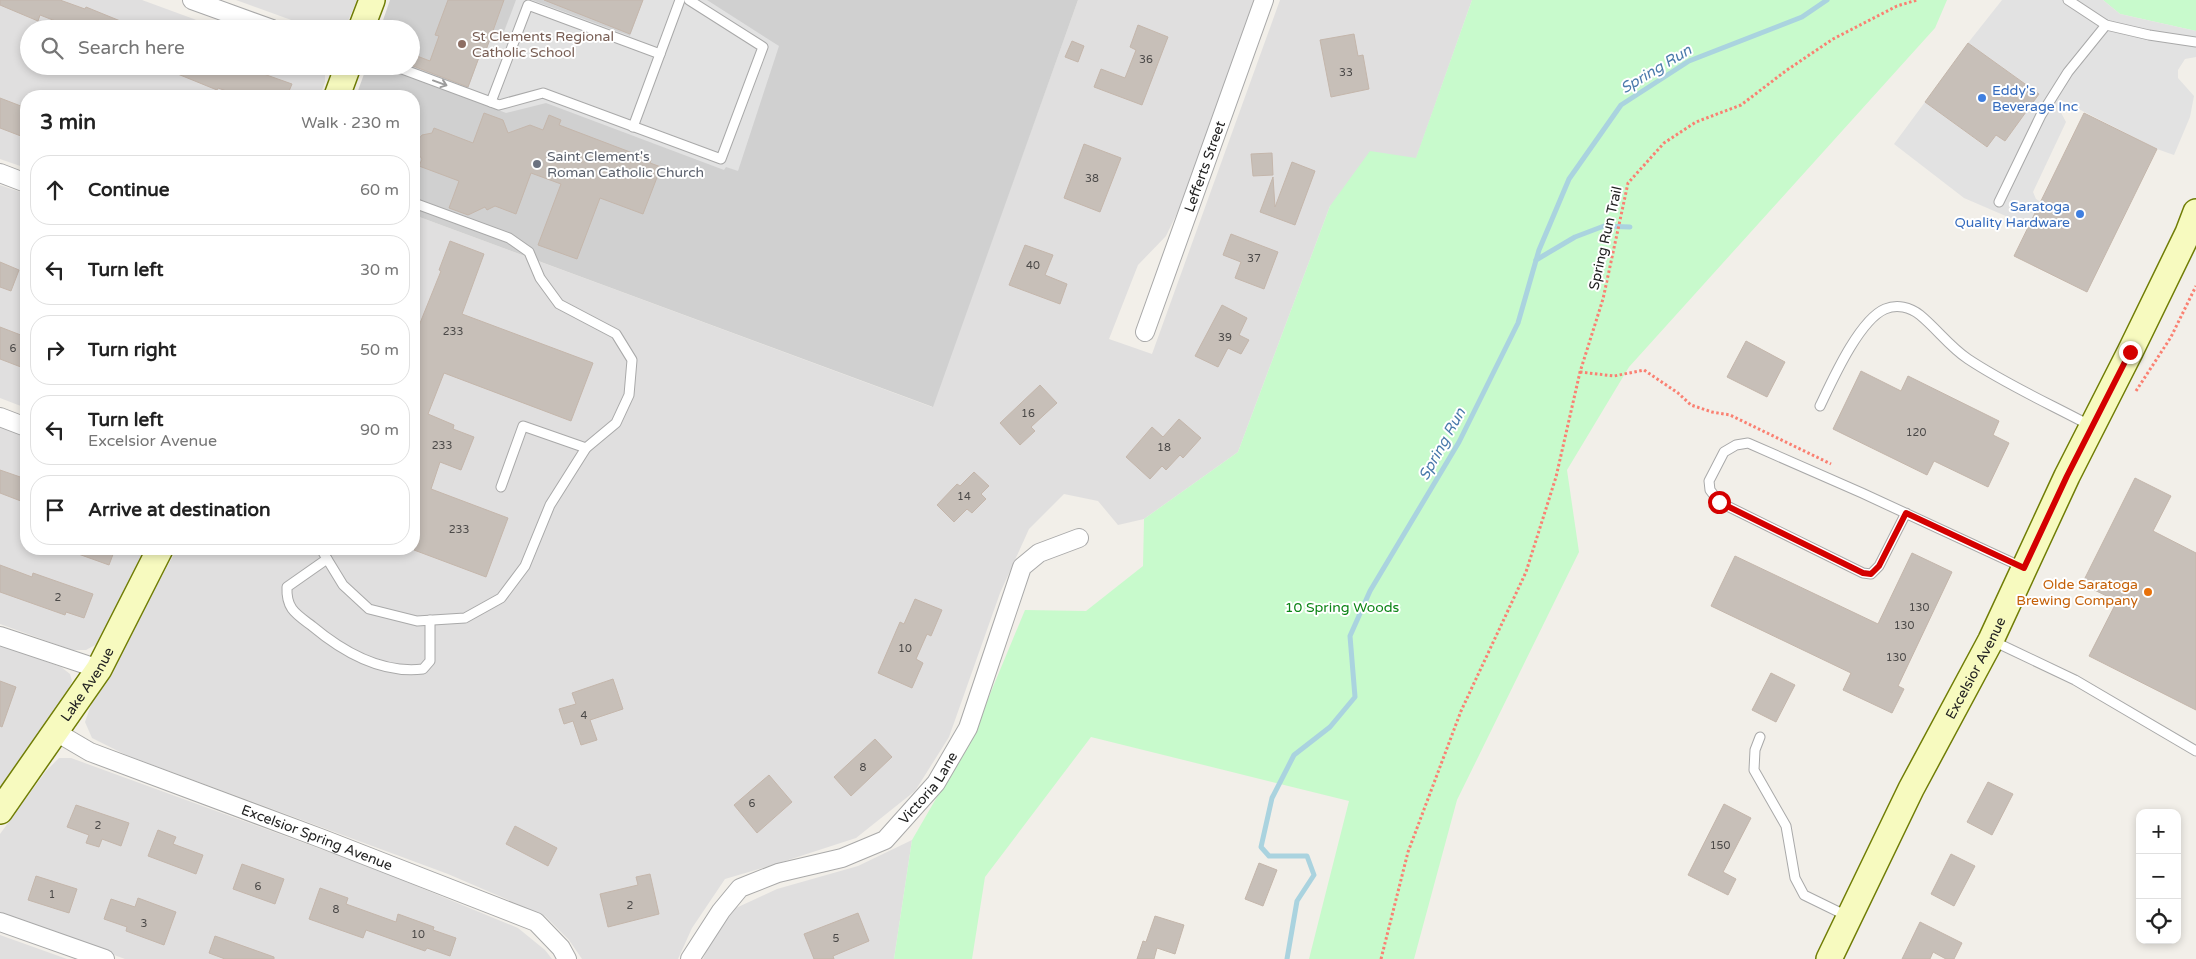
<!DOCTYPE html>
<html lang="en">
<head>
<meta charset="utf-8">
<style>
	:root { --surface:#fff; --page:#f6f6f6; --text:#222; --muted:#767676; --line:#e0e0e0 }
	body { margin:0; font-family:"Varela Round",sans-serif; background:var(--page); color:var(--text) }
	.controls { position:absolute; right:15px; bottom:15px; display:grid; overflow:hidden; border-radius:10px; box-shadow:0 2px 8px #0003 }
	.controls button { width:45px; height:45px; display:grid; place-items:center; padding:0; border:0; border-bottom:1px solid var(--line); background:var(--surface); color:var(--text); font:25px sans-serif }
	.stop { position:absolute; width:15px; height:15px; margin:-11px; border:4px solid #d40000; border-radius:50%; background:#fff }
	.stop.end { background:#d40000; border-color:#fff; box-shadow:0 1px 5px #0008 }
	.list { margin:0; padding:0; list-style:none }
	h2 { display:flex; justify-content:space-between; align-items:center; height:65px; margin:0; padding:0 20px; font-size:21px }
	h2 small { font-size:16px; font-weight:400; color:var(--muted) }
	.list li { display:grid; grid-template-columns:32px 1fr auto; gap:15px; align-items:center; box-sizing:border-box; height:70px; margin:0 10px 10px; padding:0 10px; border:1px solid var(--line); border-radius:20px }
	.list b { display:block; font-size:19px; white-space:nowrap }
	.list p { margin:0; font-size:16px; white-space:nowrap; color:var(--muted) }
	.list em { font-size:16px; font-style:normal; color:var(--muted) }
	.icon { flex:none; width:28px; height:28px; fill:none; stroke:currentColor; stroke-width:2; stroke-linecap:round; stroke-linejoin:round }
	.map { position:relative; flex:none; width:2196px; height:959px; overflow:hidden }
	.search { position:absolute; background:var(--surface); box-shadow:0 2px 8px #0003; left:20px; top:20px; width:400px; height:55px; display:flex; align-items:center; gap:12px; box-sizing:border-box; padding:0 18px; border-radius:28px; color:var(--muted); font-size:19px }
	.panel { position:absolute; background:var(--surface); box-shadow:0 2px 8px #0003; left:20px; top:90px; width:400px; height:465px; border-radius:20px }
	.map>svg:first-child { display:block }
	.residential { fill:#e0dfdf }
	.religious { fill:#d0d0d0 }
	.park { fill:#c8facc }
	.parking { fill:#e2e2e2 }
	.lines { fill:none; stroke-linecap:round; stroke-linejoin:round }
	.stream { stroke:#aad3df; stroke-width:5 }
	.building { fill:#c7bfb8; stroke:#c4b6ab }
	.lane-casing { stroke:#a9a9a9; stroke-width:11 }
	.street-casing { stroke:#a9a9a9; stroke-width:20 }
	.secondary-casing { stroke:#707d05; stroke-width:28 }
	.path { stroke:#fa8072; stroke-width:3; stroke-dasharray:2.5 2.5; stroke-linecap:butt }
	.lane { stroke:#fff; stroke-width:9 }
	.street { stroke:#fff; stroke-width:18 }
	.secondary { stroke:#f7fabf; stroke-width:25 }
	.oneway { stroke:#9c9c9c }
	.route { stroke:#d40000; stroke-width:6 }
	.education-dot { fill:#8d6e63; stroke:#fff; stroke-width:2 }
	.shop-dot { fill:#3f7fe0; stroke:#fff; stroke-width:2 }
	.worship-dot { fill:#6b7280; stroke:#fff; stroke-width:2 }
	.food-dot { fill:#e8710a; stroke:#fff; stroke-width:2 }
	.labels { text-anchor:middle; stroke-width:4; stroke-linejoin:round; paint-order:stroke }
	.number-label { font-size:11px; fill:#4b4948 }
	.education-label { font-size:14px; fill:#785e54; stroke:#fff; text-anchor:start }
	.shop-label { font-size:14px; fill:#366cbe; stroke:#fff; text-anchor:start }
	.worship-label { font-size:14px; fill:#5b616d; stroke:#fff; text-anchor:start }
	.street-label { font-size:14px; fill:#222; stroke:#fff }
	.food-label { font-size:14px; fill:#c56008; stroke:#fff; text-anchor:end }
	.park-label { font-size:14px; fill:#0c8416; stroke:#fff }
	.water-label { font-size:15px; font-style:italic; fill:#4a7aab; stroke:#fff }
</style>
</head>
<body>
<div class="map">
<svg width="2196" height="959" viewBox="0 0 2196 959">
	<rect width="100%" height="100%" fill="#f2efe9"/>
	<g class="residential">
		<path d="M0 0H142L221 29H29V66H319L325 71V82L320 96H26V168L0 159Z"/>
		<path d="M236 0H357L345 28 316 29Z"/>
		<path d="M1078 0H1254L1180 207 1166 236 1138 265 1109 339 1152 354 1280 0H1472L1416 159 1330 206 1238 452 1144 519 1118 525 1098 501 1064 494 1029 529 1000 593 949 737 915 791 856 838 779 863 725 879 692 928 678 959H582L569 940 545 916 448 874 126 755 92 738 85 722 92 702 177 549H414V215L932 407Z"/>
		<path d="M0 185 26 194V408L0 398Z"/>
		<path d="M0 424 26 434V549H148L99 643 86 650H72L0 624Z"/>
		<path d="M0 645 61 667 70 674 72 681 68 691 31 749 0 792Z"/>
		<path d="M59 758H71L373 868 518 928 545 950 552 959H125L0 914V834L46 771Z"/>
		<path d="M912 840 894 959H703L713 936 736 908 777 889 858 866Z"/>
		<path d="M0 935 67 959H0Z"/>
	</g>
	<path class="religious" d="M390 0H1078L933 407 414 215V96H356L367 66H411V29H380Z"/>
	<g class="park">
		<path d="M1472 0H1947L1935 28 1629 367 1567 470 1579 552 1457 800 1414 959H1309L1349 801 1091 737 985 877 972 959H894L912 840 973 735 1025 610 1086 611 1143 566 1144 519 1238 452 1330 206 1370 151 1416 158Z"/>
		<path d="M2103 0H2196V31L2120 14Z"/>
	</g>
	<g class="parking">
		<path d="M516 0H532L630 36 643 0H707L779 46 738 171 726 167 724 170 546 103 506 113 465 97 481 52 485 53 492 33 502 37Z"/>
		<path d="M2002 0H2103L2120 14 2196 31V57L2185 59 2178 70V78L2194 96 2190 117 2174 155 2157 149 2063 101 2060 102 2058 107 2066 122 2033 192 2036 199 2041 202 2029 226 1964 198 1894 144 1925 102 1986 147 1996 135 2005 141 2039 94 1968 43Z"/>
	</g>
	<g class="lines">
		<g class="stream">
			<path d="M1536 260 1575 237 1604 226 1630 227"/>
			<path d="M1287 959 1297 901 1314 875 1307 856H1269L1261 847 1272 798 1294 755 1330 727 1355 697 1350 636 1370 591 1459 442 1518 323 1539 250 1569 179 1621 105 1689 61 1802 17 1827 0"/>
		</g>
	</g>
	<g class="building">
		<path d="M0 0H60L85 9 86 7 140 29H76L40 15 38 21 0 5Z"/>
		<path d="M448 0H504L485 53 481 52 468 87 413 66 417 56 430 61 439 36 435 35Z"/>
		<path d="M544 0H643L630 34Z"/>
		<path d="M1138 25 1168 37 1142 105 1094 87 1101 69 1125 78 1136 50 1130 47Z"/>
		<path d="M1354 34 1358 56 1363 55 1369 89 1331 97 1320 40Z"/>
		<path d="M1072 41 1084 46 1078 62 1065 57Z"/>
		<path d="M1968 43 2039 94 2005 141 1996 135 1987 147 1925 102Z"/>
		<path d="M158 66H241L292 84 287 96H240L218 88 217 90Z"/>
		<path d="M0 98 26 108V138L0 128Z"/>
		<path d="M484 113 503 120 508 133 530 125 543 130 549 115 561 120 559 125 651 160 650 163 661 167 643 214 600 198 577 259 538 245 561 184 531 173 516 214 495 206 487 210 485 207 468 215 449 208 459 181 419 166 422 159 416 151V142L422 135 432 133 434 128 473 143Z"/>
		<path d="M2084 113 2157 149 2087 292 2014 256Z"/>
		<path d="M1084 144 1121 158 1100 212 1064 198Z"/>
		<path d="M1272 153 1273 175 1253 176 1251 154Z"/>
		<path d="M1292 162 1315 171 1295 225 1260 212 1273 177 1275 207Z"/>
		<path d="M1231 234 1278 252 1264 289 1235 278 1241 262 1223 255Z"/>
		<path d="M450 241 484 254 462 314 593 363 571 421 444 373 428 414 454 425 453 429 474 437 461 470 440 462 431 489 508 518 486 577 414 550V338L441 271 439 270Z"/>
		<path d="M1025 245 1053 255 1045 275 1067 284 1060 304 1009 285Z"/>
		<path d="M0 262 19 270 11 291 0 287Z"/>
		<path d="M1222 305 1247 318 1239 335 1249 340 1241 354 1228 348 1218 367 1195 356Z"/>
		<path d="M0 327 26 337V369L0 359Z"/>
		<path d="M1746 341 1785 362 1767 397 1727 377Z"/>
		<path d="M1861 371 1901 391 1908 376 1999 421 1993 435 2009 443 1988 487 1934 461 1927 475 1833 429Z"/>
		<path d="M1040 385 1057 403 1031 427 1035 431 1020 445 1000 423Z"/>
		<path d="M1179 419 1201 438 1183 458 1180 455 1166 470 1162 466 1150 479 1126 457 1152 427 1163 437Z"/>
		<path d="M0 470 26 479V503L0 493Z"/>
		<path d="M974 472 989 486 981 494 986 499 972 513 967 509 954 522 937 505 957 484 960 486Z"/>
		<path d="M2135 478 2171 496 2153 531 2196 553V710L2089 656 2117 601 2082 584Z"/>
		<path d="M70 549H115L109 565 70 551Z"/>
		<path d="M1912 553 1952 572 1898 686 1904 689 1892 713 1843 690 1851 673 1711 606 1735 556 1878 624Z"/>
		<path d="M0 565 32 577 33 573 93 594 84 618 66 612 65 615 0 592Z"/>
		<path d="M915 599 942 610 931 636 927 634 916 659 923 663 912 688 878 673 900 622 904 624Z"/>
		<path d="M1771 673 1795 685 1776 722 1752 710Z"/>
		<path d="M613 679 623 709 590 720 597 740 581 745 573 721 564 724 559 709 576 704 572 693Z"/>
		<path d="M0 681 16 687 2 727 0 726Z"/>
		<path d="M875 739 892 757 851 796 834 777Z"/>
		<path d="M769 775 792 802 757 833 734 805Z"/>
		<path d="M1988 782 2013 794 1992 835 1967 822Z"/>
		<path d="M1724 804 1751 818 1723 872 1736 879 1728 895 1688 875Z"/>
		<path d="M76 805 129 823 121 846 102 839 99 847 86 843 89 835 67 827Z"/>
		<path d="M515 826 557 848 548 866 506 844Z"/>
		<path d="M158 830 176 837 173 844 203 855 196 874 148 856Z"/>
		<path d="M1951 854 1975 866 1954 906 1931 894Z"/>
		<path d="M1259 863 1277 870 1263 906 1245 899Z"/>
		<path d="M242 864 284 879 275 904 233 889Z"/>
		<path d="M650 874 659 914 608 927 600 894 638 885 636 877Z"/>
		<path d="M36 876 77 889 69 913 28 900Z"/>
		<path d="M320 888 348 898 346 904 396 922 398 914 434 927 433 930 456 938 450 956 427 948 425 951 366 930 363 938 309 919Z"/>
		<path d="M138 898 176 912 164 945 126 931 127 927 104 919 111 899 135 907Z"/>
		<path d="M858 913 869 941 833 956 834 959H814L804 934Z"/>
		<path d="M1155 916 1184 925 1175 954 1157 948 1154 959H1137L1143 941 1146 942Z"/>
		<path d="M1920 922 1962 943 1954 959H1946L1933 952 1930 959H1902Z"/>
		<path d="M215 936 274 957V959H225L209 953Z"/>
	</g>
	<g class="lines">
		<g class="lane-casing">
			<g id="lane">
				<path d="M2068 0 2106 25 2149 35 2196 42"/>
				<path d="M394 66 499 105 543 93 721 159 763 47 689 0"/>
				<path d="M491 102 528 5 660 54"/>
				<path d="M633 127 680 0"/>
				<path d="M1999 202 2041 115 2068 72 2106 25"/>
				<path d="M1820 406C1832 381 1859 320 1885 309 1897 304 1910 307 1920 315 1937 329 1950 347 1968 359 2007 385 2050 404 2091 426"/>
				<path d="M501 487 523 426 586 448"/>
				<path d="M1906 513 1879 566 1871 574 1863 573 1719 502 1710 490 1709 481 1724 452 1736 445 1748 443 1862 493 2024 568"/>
				<path d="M321 549 343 585 369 609 417 621 465 618 501 598 525 566 550 505 586 448 616 423 629 395 632 360 616 334 559 304 540 278 529 252 509 238 414 203"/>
				<path d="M327 559 287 587C286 609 296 614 312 626 343 652 381 674 423 669L430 661V620"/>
				<path d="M1993 641 2075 680 2196 751"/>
				<path d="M1760 737 1755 750 1754 770 1786 826 1795 878 1804 895 1847 916"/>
			</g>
		</g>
		<g class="street-casing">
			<g id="street">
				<path d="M192 0 272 29"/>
				<path d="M0 173 26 183"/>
				<path id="s1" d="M1145 332 1264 0"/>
				<path d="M0 417 26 427"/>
				<path d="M0 636 99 669"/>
				<path id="s2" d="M56 732 90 752 323 839 536 922 561 948 567 959"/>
				<path d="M0 922 105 959"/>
				<path id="s3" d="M690 959 721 911 740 888 778 873 842 858 885 840 936 783 968 728 1022 567 1039 553 1079 538"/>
			</g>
		</g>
		<g class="secondary-casing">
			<g id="secondary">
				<path d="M361 29 372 0"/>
				<path d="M337 96 348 66"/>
				<path id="s4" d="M0 811 99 669 160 549"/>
				<path id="s5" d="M1829 959 1911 789 1991 640 2067 476 2130 352 2188 233 2196 212"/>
			</g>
		</g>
		<g class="path">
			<path d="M1580 372 1614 376 1644 370 1678 393 1691 405 1712 412 1730 415 1831 464"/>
			<path d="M2136 391 2171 337 2196 286"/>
			<path d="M1381 959 1408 852 1461 711 1526 572 1556 477 1580 372 1603 299 1628 183 1664 143 1696 122 1741 105 1787 70 1833 39 1897 6 1917 0"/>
		</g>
		<use href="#lane" class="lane"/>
		<use href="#street" class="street"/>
		<use href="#secondary" class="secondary"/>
	</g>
	<defs><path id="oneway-shaft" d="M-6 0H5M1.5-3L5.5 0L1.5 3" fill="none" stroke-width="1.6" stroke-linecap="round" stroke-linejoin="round" transform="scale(1.25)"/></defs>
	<use class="oneway" href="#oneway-shaft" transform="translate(440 83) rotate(20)"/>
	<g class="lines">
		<path class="route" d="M1719 502 1863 573 1871 574 1879 566 1906 513 2024 568 2067 476 2130 352"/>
	</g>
	<circle class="education-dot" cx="462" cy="44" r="5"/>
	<g class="shop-dot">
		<circle cx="1982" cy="98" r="5"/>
		<circle cx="2080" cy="214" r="5"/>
	</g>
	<circle class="worship-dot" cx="537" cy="164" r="5"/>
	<circle class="food-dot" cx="2148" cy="592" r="5"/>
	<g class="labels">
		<g class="number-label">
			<text x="1146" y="63">36</text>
			<text x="1346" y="76">33</text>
			<text x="1092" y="182">38</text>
			<text x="1254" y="262">37</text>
			<text x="1033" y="269">40</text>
			<text x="453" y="335">233</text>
			<text x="1225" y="341">39</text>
			<text x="13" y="352">6</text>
			<text x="1028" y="417">16</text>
			<text x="1916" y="436">120</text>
			<text x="442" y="449">233</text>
			<text x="1164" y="451">18</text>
			<text x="964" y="500">14</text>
			<text x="459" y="533">233</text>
			<text x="58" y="601">2</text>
			<text x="1919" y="611">130</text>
			<text x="1904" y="629">130</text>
			<text x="905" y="652">10</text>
			<text x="1896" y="661">130</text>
			<text x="584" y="719">4</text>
			<text x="863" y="771">8</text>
			<text x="752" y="807">6</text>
			<text x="98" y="829">2</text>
			<text x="1720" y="849">150</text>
			<text x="258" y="890">6</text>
			<text x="52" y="898">1</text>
			<text x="630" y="909">2</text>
			<text x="336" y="913">8</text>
			<text x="144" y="927">3</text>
			<text x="418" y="938">10</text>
			<text x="836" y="942">5</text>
		</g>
		<g class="education-label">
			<text x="472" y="41">St Clements Regional<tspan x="472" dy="16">Catholic School</tspan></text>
		</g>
		<g class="shop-label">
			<text x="1992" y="95">Eddy's<tspan x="1992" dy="16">Beverage Inc</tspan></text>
			<text x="2070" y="211" text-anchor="end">Saratoga<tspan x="2070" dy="16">Quality Hardware</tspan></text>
		</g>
		<g class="worship-label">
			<text x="547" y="161">Saint Clement's<tspan x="547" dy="16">Roman Catholic Church</tspan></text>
		</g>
		<g class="street-label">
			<text dy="5" stroke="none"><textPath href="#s1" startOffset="176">Lefferts Street</textPath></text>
			<text transform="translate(1605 238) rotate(-77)" y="5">Spring Run Trail</text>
			<text dy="5" stroke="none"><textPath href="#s5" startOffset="326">Excelsior Avenue</textPath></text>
			<text dy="5" stroke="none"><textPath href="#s4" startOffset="154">Lake Avenue</textPath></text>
			<text dy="5" stroke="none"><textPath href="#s3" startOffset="308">Victoria Lane</textPath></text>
			<text dy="5" stroke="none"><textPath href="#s2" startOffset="282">Excelsior Spring Avenue</textPath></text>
		</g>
		<g class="food-label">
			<text x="2138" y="589">Olde Saratoga<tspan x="2138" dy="16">Brewing Company</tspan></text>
		</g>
		<g class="park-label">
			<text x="1342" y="612">10 Spring Woods</text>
		</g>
		<g class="water-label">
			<text transform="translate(1656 69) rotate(-31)" y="5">Spring Run</text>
			<text transform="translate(1442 444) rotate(-61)" y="5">Spring Run</text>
		</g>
	</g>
</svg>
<div class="controls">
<button>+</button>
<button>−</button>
<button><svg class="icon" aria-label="locate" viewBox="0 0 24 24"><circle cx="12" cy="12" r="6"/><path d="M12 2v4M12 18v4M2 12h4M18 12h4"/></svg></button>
</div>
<div class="stop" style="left:1719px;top:502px"></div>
<div class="stop end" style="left:2130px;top:352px"></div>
<div class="search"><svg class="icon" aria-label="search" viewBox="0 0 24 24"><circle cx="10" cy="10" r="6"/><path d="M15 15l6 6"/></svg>Search here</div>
<section class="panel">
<h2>3 min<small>Walk · 230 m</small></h2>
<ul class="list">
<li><svg class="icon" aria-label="ahead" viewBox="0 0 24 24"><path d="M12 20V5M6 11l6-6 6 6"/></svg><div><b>Continue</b></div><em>60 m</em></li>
<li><svg class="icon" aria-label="left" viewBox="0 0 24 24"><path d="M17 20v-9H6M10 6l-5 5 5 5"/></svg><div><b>Turn left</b></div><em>30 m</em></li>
<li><svg class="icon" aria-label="right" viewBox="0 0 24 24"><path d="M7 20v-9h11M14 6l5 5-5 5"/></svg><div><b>Turn right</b></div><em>50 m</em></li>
<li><svg class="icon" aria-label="left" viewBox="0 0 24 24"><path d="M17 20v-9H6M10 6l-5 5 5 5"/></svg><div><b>Turn left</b><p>Excelsior Avenue</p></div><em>90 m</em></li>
<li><svg class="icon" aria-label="arrive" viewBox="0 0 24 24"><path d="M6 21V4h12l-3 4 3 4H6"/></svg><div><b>Arrive at destination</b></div></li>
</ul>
</section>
</div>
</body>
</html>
